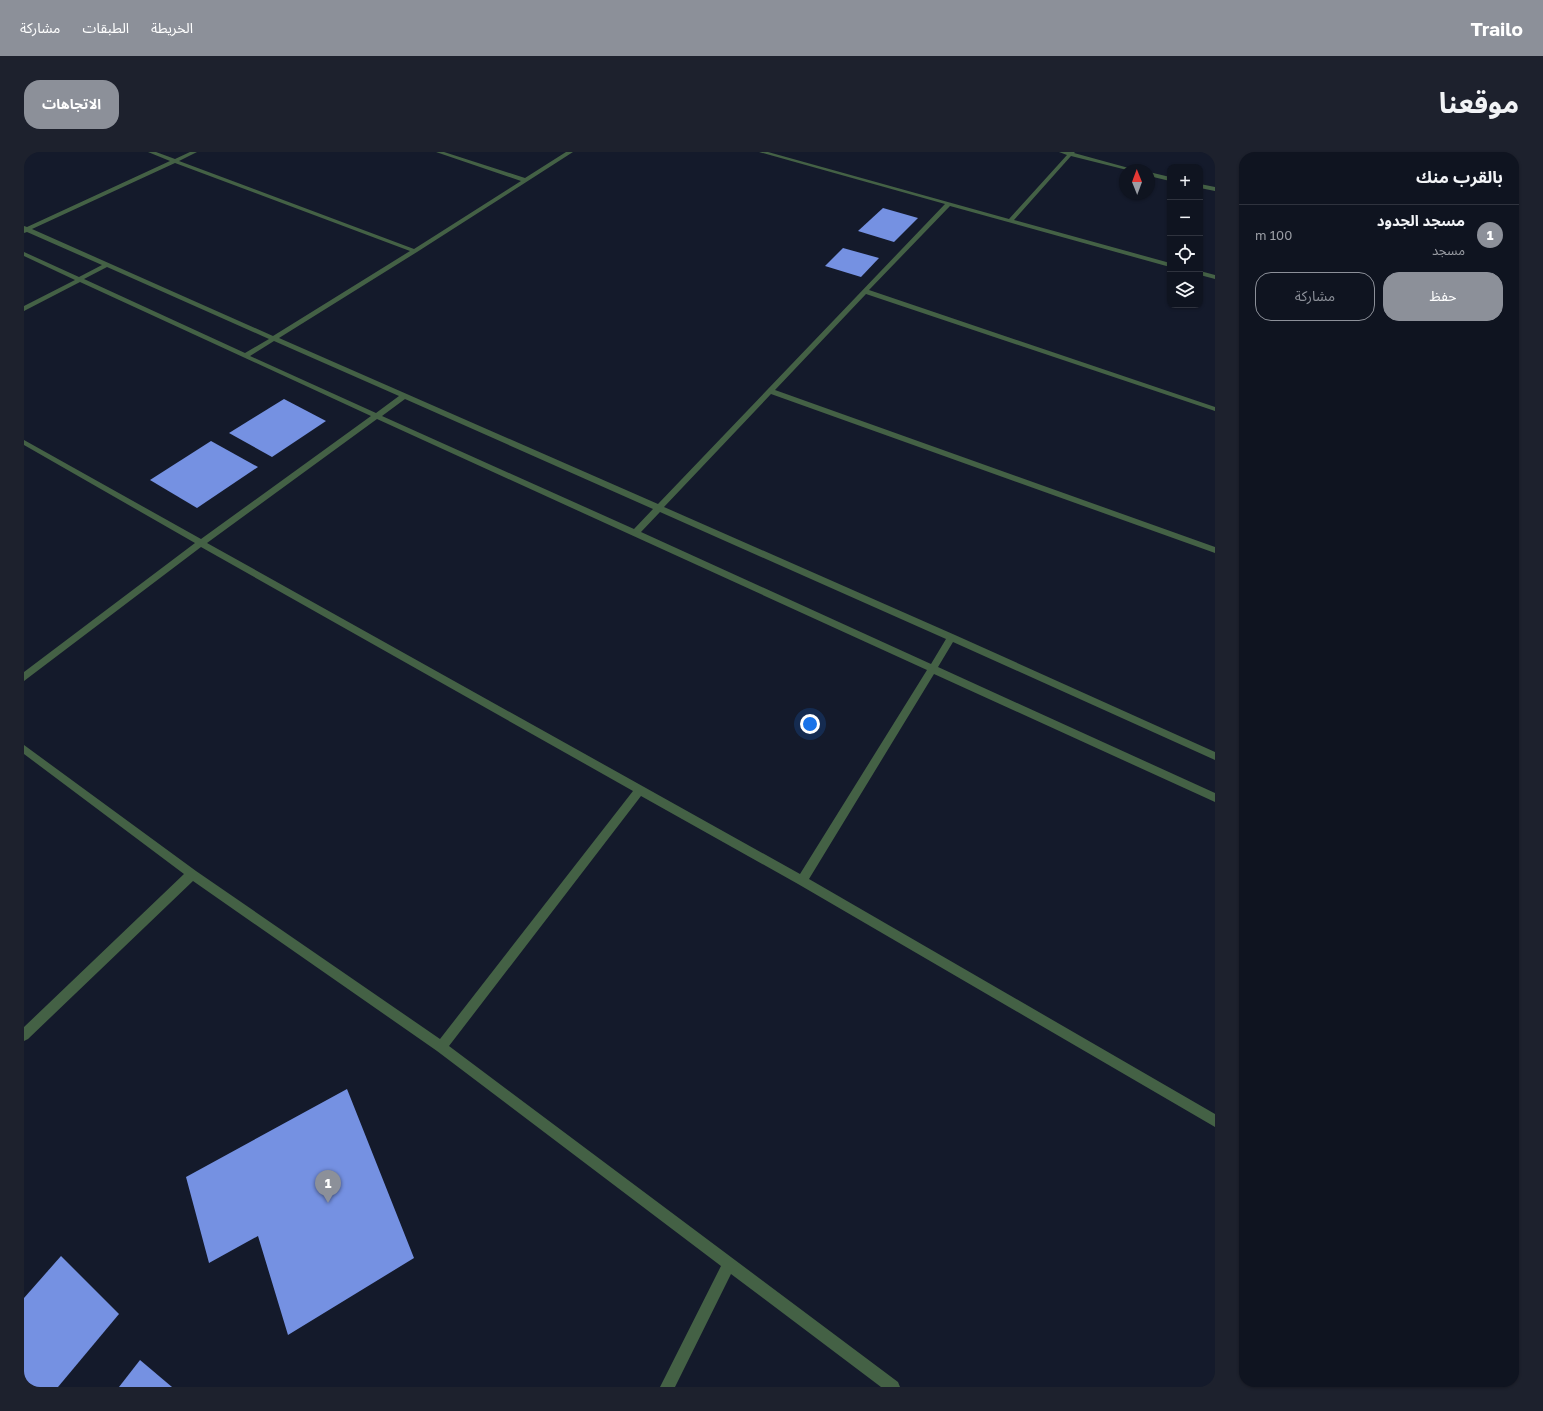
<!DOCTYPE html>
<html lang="ar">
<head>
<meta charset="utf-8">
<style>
	:root { --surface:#0f1420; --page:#1d212d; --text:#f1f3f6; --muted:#9b9ea5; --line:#2f333e; --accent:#8c9099 }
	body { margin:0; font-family:"Golos Text","Noto Sans Arabic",sans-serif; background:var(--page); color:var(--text); direction:rtl }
	.controls { position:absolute; right:12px; top:12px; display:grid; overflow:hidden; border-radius:8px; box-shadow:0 1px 3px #0004 }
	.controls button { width:36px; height:36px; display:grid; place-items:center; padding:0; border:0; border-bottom:1px solid var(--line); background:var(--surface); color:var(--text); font:20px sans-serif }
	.compass { position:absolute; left:1095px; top:12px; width:36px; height:36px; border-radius:50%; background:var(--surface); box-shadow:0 1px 3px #0004; rotate:359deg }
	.you { position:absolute; left:786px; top:572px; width:14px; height:14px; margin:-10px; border:3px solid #fff; border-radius:50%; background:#1a73e8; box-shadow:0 0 0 6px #1a73e833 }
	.badge { display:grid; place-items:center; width:26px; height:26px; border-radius:50%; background:var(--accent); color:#fff; font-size:13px; font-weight:700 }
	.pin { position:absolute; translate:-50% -33px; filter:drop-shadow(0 1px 2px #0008) }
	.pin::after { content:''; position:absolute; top:21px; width:14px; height:12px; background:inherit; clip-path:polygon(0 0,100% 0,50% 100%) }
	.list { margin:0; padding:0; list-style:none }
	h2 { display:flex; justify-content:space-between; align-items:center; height:52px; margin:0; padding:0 16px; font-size:17px }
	h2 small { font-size:13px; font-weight:400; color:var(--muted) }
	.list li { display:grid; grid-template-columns:26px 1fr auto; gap:12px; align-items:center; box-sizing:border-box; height:56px; padding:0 16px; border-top:1px solid var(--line) }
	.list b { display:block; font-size:15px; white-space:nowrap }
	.list p { margin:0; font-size:13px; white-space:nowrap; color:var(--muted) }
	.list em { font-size:13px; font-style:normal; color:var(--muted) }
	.actions { display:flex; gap:8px; padding:12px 16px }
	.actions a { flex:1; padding:9px 0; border:1px solid var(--accent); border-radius:16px; text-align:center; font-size:14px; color:var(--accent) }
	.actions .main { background:var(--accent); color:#fff }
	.icon { flex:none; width:22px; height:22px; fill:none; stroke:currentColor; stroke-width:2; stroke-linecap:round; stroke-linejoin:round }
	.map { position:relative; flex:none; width:1191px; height:1235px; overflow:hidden; direction:ltr; border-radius:16px }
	header { display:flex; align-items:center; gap:24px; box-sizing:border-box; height:56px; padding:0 20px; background:var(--accent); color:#fff }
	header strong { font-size:19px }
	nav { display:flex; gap:22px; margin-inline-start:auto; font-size:14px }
	.intro { display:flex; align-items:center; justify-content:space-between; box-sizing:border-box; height:96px; padding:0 24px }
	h1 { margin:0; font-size:28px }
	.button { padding:10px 18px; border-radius:16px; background:var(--accent); color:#fff; font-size:14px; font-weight:700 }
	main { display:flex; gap:24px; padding:0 24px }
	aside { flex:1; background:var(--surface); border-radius:16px; box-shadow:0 1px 3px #0004 }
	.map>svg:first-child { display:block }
	.building { fill:#7591e2 }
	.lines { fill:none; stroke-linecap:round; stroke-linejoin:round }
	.street { fill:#446145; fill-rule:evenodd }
</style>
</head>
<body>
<header>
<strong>Trailo</strong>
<nav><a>الخريطة</a><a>الطبقات</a><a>مشاركة</a></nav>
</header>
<div class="intro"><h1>موقعنا</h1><a class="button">الاتجاهات</a></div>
<main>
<aside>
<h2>بالقرب منك<small></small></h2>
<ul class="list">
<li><span class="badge">1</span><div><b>مسجد الجدود</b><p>مسجد</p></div><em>100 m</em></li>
</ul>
<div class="actions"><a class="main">حفظ</a><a>مشاركة</a></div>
</aside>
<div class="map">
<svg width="1191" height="1235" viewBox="0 0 1191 1235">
	<rect width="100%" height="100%" fill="#141a2b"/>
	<g class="building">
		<path d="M859 56 894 66 870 90 834 79Z"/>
		<path d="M819 96 855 106 837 125 801 114Z"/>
		<path d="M260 247 302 269 248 305 205 281Z"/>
		<path d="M187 289 234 315 173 356 126 328Z"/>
		<path d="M323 937 390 1106 264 1183 234 1084 185 1111 162 1025Z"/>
		<path d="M37 1104 95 1162 34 1235H0V1146Z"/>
		<path d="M116 1208 148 1235H95Z"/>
	</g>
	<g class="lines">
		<g class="street">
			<path d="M124 0H132L151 7 166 0H173L155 9 390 97 497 29 412 0H420L501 26 542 0H549L393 100 255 186 634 352 921 52 735 0H744L985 67 1043 3 1035 0H1051L1050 1 1112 18H1103L1047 4 990 68 1146 111V115L926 54 845 138 1191 255V259L842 142 751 238 1191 395V401L747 242 640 355 931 483 1191 600V608L929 490 914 515 1191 641V650L910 522 785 727 1191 962V975L774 732 617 644 425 894 874 1230 876 1235H857L707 1122 651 1235H636L697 1114 413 899 169 729 4 887 0 889V875L160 722 0 602V593L172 719 416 887 609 639 177 395 0 529V520L171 391 0 293V288L177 387 347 264 56 130 0 159V154L51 128 0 104V100L55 125 78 113 3 80 0 81V74L3 75 146 9ZM151 11 386 99 249 184 8 77ZM83 115 245 187 221 201 60 127ZM250 189 375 244 352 261 226 204ZM381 247 629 357 610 377 358 264ZM353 267 903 518 776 722 183 391ZM636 360 922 487 907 512 617 380Z"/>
			<path d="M1125 20 1146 25V29L1125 24Z"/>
			<path d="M1176 32 1191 35V39L1176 36Z"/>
			<path d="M1176 119 1191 123V127L1176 123Z"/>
		</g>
	</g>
</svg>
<div class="controls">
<button>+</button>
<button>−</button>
<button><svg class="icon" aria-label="locate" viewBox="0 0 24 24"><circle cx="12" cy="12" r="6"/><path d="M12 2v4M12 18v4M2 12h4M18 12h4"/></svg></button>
<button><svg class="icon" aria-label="layers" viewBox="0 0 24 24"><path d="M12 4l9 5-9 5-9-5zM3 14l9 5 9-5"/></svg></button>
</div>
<svg class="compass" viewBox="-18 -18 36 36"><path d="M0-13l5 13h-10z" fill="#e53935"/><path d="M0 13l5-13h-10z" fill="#9b9ea5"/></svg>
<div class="you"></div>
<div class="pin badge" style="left:304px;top:1051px">1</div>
</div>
</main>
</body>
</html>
